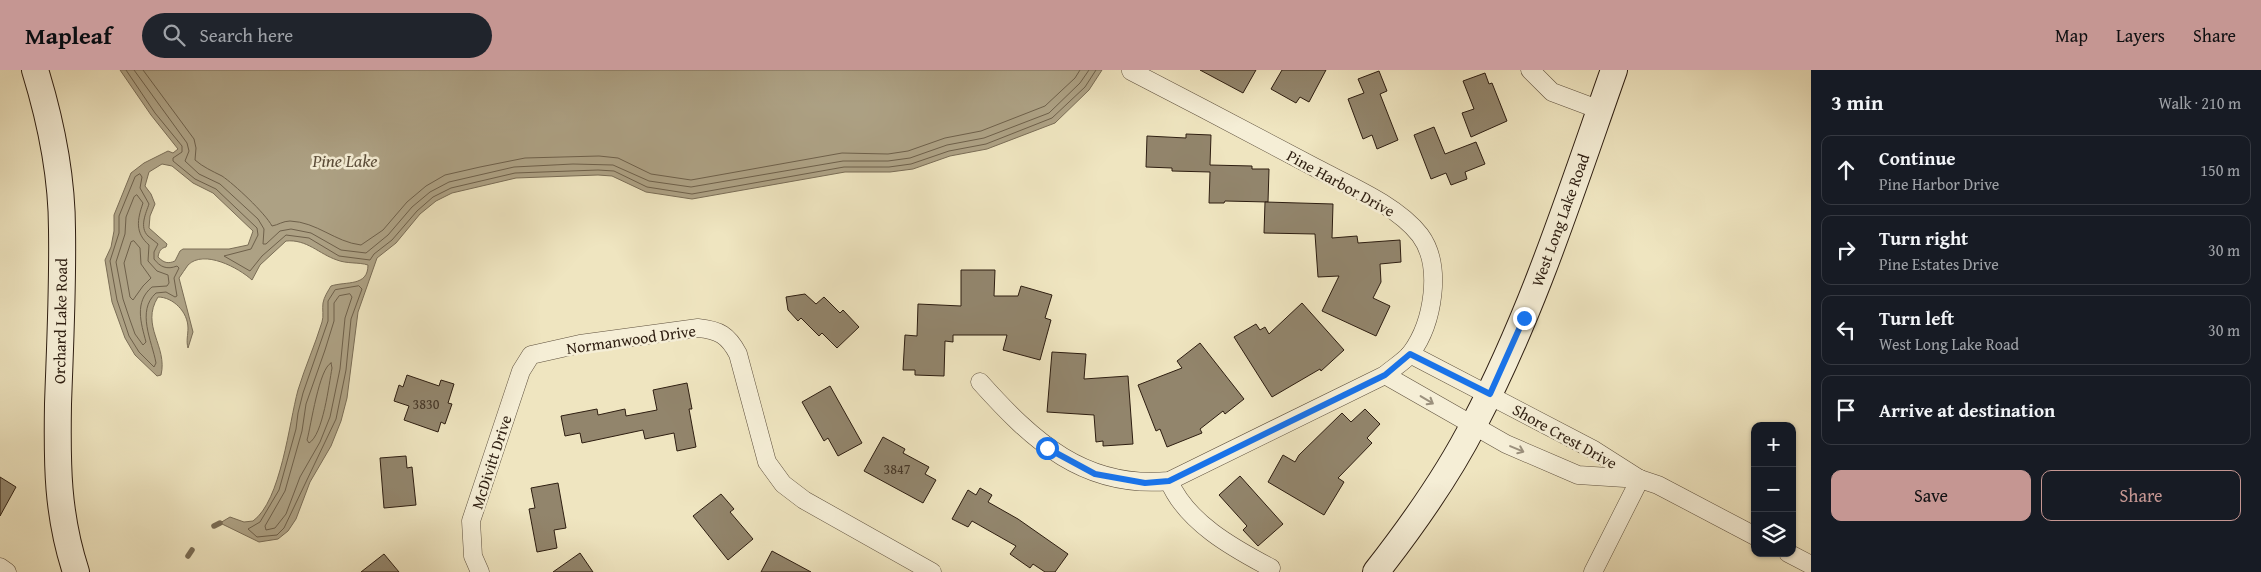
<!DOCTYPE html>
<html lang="en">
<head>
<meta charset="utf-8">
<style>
	:root { --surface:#171b24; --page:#20242c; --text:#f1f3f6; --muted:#9ea1a6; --line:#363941; --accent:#c59692 }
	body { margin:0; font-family:"Gentium Book Plus",serif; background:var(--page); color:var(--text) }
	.controls { position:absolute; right:15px; bottom:15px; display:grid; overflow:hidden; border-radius:10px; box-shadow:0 1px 4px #0004 }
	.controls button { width:45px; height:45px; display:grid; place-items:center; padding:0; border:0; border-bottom:1px solid var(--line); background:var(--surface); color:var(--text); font:25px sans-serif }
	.stop { position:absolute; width:15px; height:15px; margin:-11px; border:4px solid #1a73e8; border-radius:50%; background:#fff }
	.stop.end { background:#1a73e8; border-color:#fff; box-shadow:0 1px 5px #0008 }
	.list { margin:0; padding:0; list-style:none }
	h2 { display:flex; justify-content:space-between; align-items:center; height:65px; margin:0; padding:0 20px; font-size:21px }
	h2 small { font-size:16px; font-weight:400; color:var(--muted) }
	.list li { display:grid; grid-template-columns:32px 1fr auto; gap:15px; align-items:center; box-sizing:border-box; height:70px; margin:0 10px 10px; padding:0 10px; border:1px solid var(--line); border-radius:10px }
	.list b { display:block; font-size:19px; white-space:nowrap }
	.list p { margin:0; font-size:16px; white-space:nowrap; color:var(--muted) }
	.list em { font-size:16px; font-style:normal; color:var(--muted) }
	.actions { display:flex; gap:10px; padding:15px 20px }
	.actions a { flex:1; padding:11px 0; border:1px solid var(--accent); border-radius:10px; text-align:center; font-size:18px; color:var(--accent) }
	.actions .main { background:var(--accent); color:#111 }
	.icon { flex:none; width:28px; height:28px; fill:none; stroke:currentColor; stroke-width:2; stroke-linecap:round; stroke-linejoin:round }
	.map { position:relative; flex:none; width:1811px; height:502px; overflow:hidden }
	header { display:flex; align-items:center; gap:30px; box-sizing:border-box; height:70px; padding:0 25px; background:var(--accent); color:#111 }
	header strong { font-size:24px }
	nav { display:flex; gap:28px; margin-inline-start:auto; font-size:18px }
	.search { width:350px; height:45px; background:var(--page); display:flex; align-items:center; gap:12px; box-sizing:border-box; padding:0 18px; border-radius:28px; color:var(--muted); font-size:19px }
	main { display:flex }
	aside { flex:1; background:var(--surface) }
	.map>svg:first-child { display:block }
	.water { fill:#ada184; stroke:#7a6d56; fill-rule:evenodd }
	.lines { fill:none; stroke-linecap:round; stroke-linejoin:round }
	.shore { stroke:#6e604a; stroke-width:1 }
	.stream { stroke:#7a6d56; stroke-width:5.5 }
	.building { fill:#92856c; stroke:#2e1e11 }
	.minor-casing { stroke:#5e503d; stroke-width:19 }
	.secondary-casing { stroke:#2e1e11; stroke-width:28 }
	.minor { stroke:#f5eed6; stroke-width:18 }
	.secondary { stroke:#f5eed6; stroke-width:26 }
	.oneway { stroke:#9b907d }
	.route { stroke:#1a73e8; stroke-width:6 }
	.labels { text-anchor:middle; stroke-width:5; stroke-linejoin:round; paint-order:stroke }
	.number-label { font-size:14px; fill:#473828 }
	.street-label { font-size:16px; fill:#2e1e11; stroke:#f5eed6 }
	.water-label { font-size:18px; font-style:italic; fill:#5a4c39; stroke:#f5eed6 }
</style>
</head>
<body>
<header>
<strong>Mapleaf</strong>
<div class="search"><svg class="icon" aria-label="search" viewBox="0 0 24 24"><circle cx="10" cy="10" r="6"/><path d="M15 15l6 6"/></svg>Search here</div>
<nav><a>Map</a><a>Layers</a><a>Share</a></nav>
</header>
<main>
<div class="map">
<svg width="1811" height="502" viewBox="0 0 1811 502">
	<rect width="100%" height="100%" fill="#efe5c0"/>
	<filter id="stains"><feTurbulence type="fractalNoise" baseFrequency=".004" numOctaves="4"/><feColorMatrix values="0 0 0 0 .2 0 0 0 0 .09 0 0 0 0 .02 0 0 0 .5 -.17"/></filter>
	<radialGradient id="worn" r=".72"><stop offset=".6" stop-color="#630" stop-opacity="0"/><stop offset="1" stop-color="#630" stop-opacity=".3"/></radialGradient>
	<path class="water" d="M120 0H1102L1089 20 1055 53 987 79 950 86 913 99 890 102H845L692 129 646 122 612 106 598 105 516 108 452 123 436 131 420 144 396 173 377 188 358 242 347 328 341 351 331 376 310 412 296 449 288 461 278 469 259 472 220 453 230 447 244 452 253 451C281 431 289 353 298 320 305 297 315 275 322 252 324 246 322 239 323 233 324 227 328 221 331 216 346 211 368 217 368 195 359 192 347 194 337 190 319 184 307 169 286 171L260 195 252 210C239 198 204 179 188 195 185 199 182 204 179 208L193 262 188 278C186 271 188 265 188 258 188 242 173 227 158 227 140 256 168 276 161 305L157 306 135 285 125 268 112 232 105 190 111 177 114 161V145L131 103 144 93 168 81 173 83 178 79 151 45ZM162 94 172 96 193 113 213 123 253 161 248 175 229 179H183L180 181 175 191C168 194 164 193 158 187 159 181 161 178 166 177L167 174 149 158 150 146 155 134 151 124 145 116 149 102Z"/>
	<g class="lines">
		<g class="shore">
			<path d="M126 0 155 43 182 76V82L173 88V91L195 109 216 119 257 158 258 165 251 179 224 186 250 201 262 186 286 165 309 168 339 186 370 190 374 184 392 170 417 141 433 127 451 118 515 103 598 100 614 101 647 117 692 124 844 97H889L911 94 949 81 986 74 1052 48 1085 17 1096 0"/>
			<path d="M134 0 187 73 189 81 185 91 199 104 220 114 258 149 264 159 263 174H266L280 161 291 159 311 163 341 180 366 183 388 165 412 137 430 122 449 112 514 97 573 94 613 95 649 111 691 117 843 91H888L910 88 947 75 984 68 1049 43 1080 13 1089 0"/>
			<path d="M143 0 194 69 196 78 195 90C203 97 212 101 222 106 234 114 265 143 272 156 278 155 283 151 290 151 317 152 335 172 361 175L383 160 407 132 426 116 445 105 480 97 525 88 599 86 618 88 651 104 691 110 842 83 888 84 908 81 945 68 981 61 1045 36 1075 8 1080 0"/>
			<path d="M140 104 142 107 140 118 149 134C146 143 139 157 148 166 151 169 155 171 158 174L154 182V189C160 197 167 200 177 196L179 198 174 208 177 226 175 227 166 222 156 223C136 241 152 271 156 293L154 297 139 282 129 266 117 230 110 191 119 163V146L135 107Z"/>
			<path d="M137 125 143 133C137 150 135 163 149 175L148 191 157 201 168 205 169 213 167 216 152 217C134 232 141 253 146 272L143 275 135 264 130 250 123 229 116 192 125 164 126 147 134 127Z"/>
			<path d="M134 171 140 178 141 194 151 208 143 216 133 230 130 227 124 193 131 172Z"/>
			<path d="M359 216 362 219 351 249 346 300 336 349 284 458 277 465 257 467 248 459 260 452 279 420 296 359 298 343 303 323 328 251V231L335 220Z"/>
			<path d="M350 224 352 227 345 248 340 299 330 347 320 372 300 407 286 444 275 458 266 460 265 456 285 421 302 361 306 334 325 280 334 251V233L339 226Z"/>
			<path d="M331 293 332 298C329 314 323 365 309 373L307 370C311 356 319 298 331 293Z"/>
		</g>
		<g class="stream">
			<path d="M214 456 220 453"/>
			<path d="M188 486 192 480"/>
		</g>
	</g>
	<g class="building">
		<path d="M1200 0H1256L1243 23Z"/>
		<path d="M1282 0H1326L1309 32 1300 27 1296 33 1271 19Z"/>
		<path d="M1379 1 1387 21 1380 24 1398 70 1377 79 1372 65 1363 69 1348 29 1364 23 1358 9Z"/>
		<path d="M1485 3 1489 14 1492 13 1507 51 1471 67 1462 43 1474 39 1463 11Z"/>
		<path d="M1434 57 1445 84 1476 72 1485 94 1465 102 1467 109 1451 115 1446 103 1431 109 1414 65Z"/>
		<path d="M1186 64 1211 65 1210 95 1252 96V99H1269L1268 132 1225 131 1224 133H1209L1210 102 1172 101V98L1146 97 1147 66 1186 68Z"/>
		<path d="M1265 132 1333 134 1332 168 1357 166 1358 173 1400 170 1401 192 1380 194 1381 212 1373 228 1390 236 1376 266 1322 241 1339 206 1318 207 1315 164 1264 163Z"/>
		<path d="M961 200H995L994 226H1018L1021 216 1052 225 1045 248 1051 250 1040 290 1003 280 1007 265H953V272L945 271 944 306 915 305V300H903L905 265 917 266 918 234 961 236Z"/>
		<path d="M805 224 816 234 824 227 840 243 843 240 859 257 837 278 822 263 819 266 801 248 798 251 788 240 786 227Z"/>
		<path d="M1302 233 1344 280 1321 301 1320 299 1272 327 1234 267 1256 254 1260 260 1265 257 1269 264Z"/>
		<path d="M1200 273 1244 329 1225 344 1223 341 1200 359 1202 363 1167 377 1160 359 1156 361 1138 315 1182 298 1177 291Z"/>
		<path d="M1052 282 1086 284 1084 309 1128 306 1133 374 1103 376V371L1096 372 1094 345 1047 342Z"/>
		<path d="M407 305 439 316 441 310 454 314 448 333 452 334 445 354 441 352 438 362 404 350 409 336 394 331 399 315 403 317Z"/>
		<path d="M687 313 692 339H689L696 377 677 381 674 363 645 369 643 360 582 373 580 363 565 366 561 346 597 339 598 345 625 339 626 346 657 340 653 320Z"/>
		<path d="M830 316 862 373 838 386 828 368 824 371 802 332Z"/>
		<path d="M1365 339 1380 354 1367 368 1372 373 1338 408 1344 412 1324 445 1268 412 1283 385 1295 392 1299 385 1342 343 1351 352Z"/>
		<path d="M883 367 905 379 903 383 929 397 925 404 936 410 923 433 864 401Z"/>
		<path d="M406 386 407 398 412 397 416 435 384 438 380 388Z"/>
		<path d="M1240 406 1283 454 1258 476 1243 460 1247 456 1219 425Z"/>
		<path d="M0 407 16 417 0 446Z"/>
		<path d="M558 413 566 458 554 460 557 478 537 482 529 439 535 438 531 418Z"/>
		<path d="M980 418 992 425 988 432 1018 449 1068 484 1055 502H1045L1033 494 1030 498 1010 484 1016 476 972 451 968 457 952 449 968 420 976 425Z"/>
		<path d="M721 424 734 439 730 442 753 469 728 490 693 446Z"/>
		<path d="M772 481 811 502H761Z"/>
		<path d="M580 483 593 502H553Z"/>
		<path d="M384 484 399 502H361Z"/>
	</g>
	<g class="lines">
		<g class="minor-casing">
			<g id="minor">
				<path d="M1530 0 1552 22 1600 40"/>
				<path d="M1410 284 1594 380 1638 408"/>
				<path d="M1385 305 1506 374 1578 405 1640 409 1658 415 1755 466"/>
				<path d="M980 312C1033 371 1084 419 1169 411L1385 305C1393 298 1405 291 1411 283 1433 253 1443 196 1420 165 1397 135 1348 115 1316 98 1254 65 1193 33 1131 1"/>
				<path d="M1169 411C1186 452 1233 478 1271 498"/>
				<path d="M1788 483 1811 495"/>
				<path d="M0 497 7 502"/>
				<path d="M480 502 473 486 471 451 521 301 531 285 580 274 698 258C719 260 728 265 738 284L767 392 783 414 804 430 932 502"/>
				<path d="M1593 502 1640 409"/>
			</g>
		</g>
		<g class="secondary-casing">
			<g id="secondary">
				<path d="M35 0C51 52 62 106 62 160 63 218 60 276 58 334 57 394 57 444 76 502"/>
				<path d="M1376 502C1412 456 1447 407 1474 354 1533 242 1572 119 1614 0"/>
			</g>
		</g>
		<use href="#minor" class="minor"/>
		<use href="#secondary" class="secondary"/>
	</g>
	<defs><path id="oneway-shaft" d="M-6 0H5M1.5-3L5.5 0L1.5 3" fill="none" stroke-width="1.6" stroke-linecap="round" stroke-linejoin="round" transform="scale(1.25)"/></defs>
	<g class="oneway">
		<use href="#oneway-shaft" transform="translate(1427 330) rotate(31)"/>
		<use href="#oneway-shaft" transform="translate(1517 379) rotate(23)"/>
	</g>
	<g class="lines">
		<path class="route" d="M1047 378 1095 404 1145 413 1169 411 1385 305 1410 284 1490 324 1524 248"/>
	</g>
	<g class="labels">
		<g class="number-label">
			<text x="426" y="339">3830</text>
			<text x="897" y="404">3847</text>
		</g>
		<g class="street-label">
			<text transform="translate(1341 113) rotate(29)" y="6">Pine Harbor Drive</text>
			<text transform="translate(1560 150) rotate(-70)" y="6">West Long Lake Road</text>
			<text transform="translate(60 251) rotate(-89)" y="6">Orchard Lake Road</text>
			<text transform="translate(631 269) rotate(-8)" y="6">Normanwood Drive</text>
			<text transform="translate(1565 366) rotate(29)" y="6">Shore Crest Drive</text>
			<text transform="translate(491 392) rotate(-72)" y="6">McDivitt Drive</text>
		</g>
		<g class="water-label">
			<text x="345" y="97">Pine Lake</text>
		</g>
	</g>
	<rect width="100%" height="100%" filter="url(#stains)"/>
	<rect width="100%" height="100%" fill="url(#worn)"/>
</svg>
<div class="controls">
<button>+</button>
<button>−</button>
<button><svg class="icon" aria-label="layers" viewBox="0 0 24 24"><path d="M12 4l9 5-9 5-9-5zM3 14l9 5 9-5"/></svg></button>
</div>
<div class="stop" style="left:1047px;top:378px"></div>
<div class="stop end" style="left:1524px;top:248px"></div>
</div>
<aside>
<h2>3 min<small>Walk · 210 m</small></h2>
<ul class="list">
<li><svg class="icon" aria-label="ahead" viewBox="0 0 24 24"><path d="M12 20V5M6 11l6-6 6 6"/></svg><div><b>Continue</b><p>Pine Harbor Drive</p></div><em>150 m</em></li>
<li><svg class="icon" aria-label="right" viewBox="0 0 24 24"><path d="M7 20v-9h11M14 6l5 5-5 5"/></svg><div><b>Turn right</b><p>Pine Estates Drive</p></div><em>30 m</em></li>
<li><svg class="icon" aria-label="left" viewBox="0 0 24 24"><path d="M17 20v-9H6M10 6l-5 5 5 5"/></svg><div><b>Turn left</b><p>West Long Lake Road</p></div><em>30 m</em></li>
<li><svg class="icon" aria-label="arrive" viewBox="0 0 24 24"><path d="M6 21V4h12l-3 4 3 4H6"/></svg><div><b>Arrive at destination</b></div></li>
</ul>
<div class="actions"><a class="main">Save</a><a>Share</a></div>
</aside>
</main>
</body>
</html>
